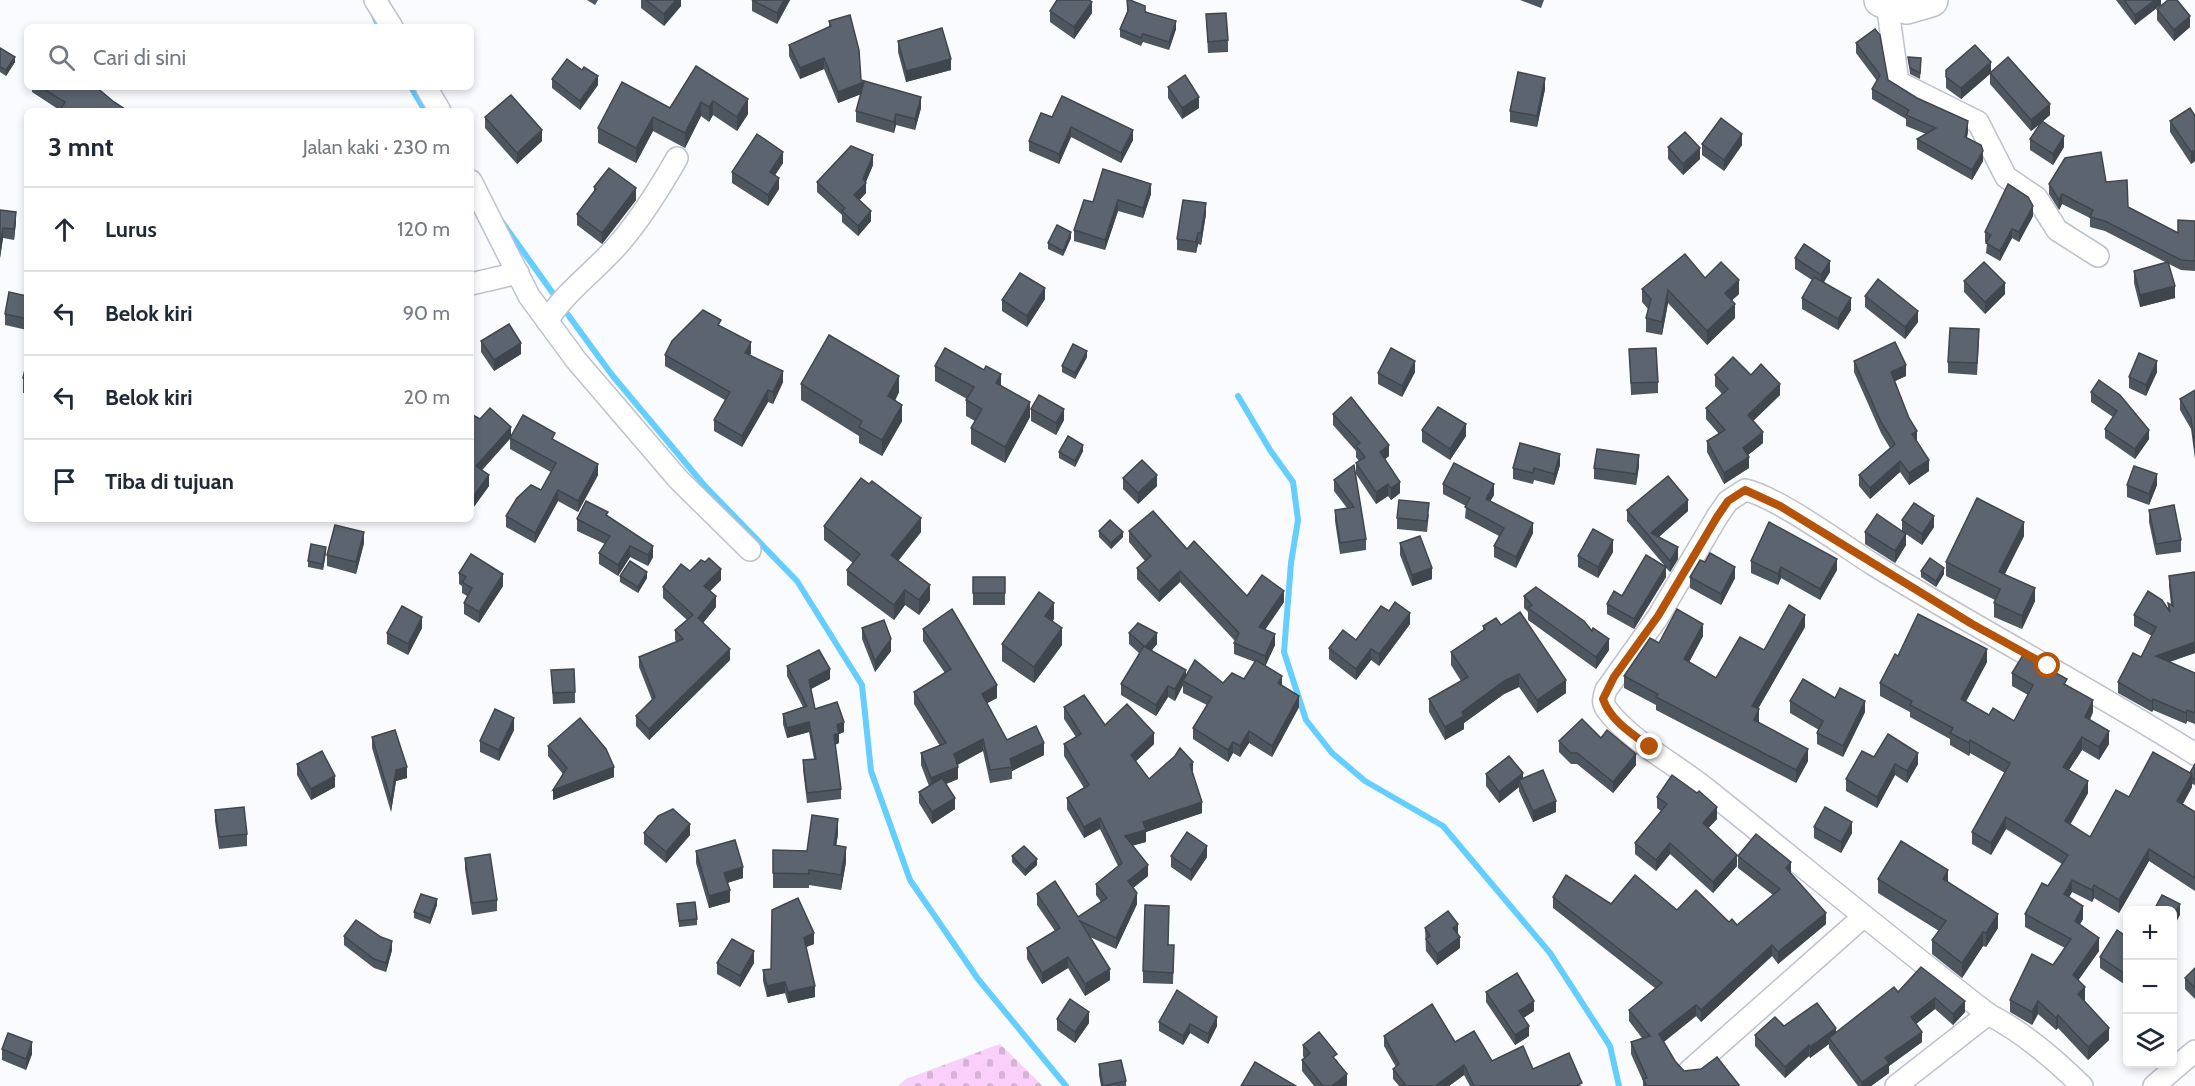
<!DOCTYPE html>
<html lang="id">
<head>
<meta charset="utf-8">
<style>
	:root { --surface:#fff; --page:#f6f6f7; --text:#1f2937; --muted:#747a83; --line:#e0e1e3 }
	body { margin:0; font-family:Cabin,sans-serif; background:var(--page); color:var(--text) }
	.controls { position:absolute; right:18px; bottom:18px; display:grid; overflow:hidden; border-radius:9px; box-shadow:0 3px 9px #0003 }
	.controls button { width:54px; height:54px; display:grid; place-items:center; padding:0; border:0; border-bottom:2px solid var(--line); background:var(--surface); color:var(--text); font:30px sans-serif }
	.stop { position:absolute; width:18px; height:18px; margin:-14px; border:4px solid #b45309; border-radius:50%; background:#fff }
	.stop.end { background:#b45309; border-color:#fff; box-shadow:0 2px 6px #0008 }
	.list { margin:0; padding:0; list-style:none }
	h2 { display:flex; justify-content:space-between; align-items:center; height:78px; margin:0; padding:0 24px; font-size:26px }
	h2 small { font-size:20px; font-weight:400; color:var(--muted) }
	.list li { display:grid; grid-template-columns:39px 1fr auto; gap:18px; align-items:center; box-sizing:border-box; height:84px; padding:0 24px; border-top:2px solid var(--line) }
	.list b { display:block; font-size:22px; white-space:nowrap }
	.list em { font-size:20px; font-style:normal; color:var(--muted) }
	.icon { flex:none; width:33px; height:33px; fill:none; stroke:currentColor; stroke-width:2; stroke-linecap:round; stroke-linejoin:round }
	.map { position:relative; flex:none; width:2195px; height:1086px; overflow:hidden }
	.search { position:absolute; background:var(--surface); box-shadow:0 3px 9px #0003; left:24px; top:24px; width:450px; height:66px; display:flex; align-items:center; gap:15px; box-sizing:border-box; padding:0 21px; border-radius:9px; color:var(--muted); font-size:22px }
	.panel { position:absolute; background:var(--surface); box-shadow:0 3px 9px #0003; left:24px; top:108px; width:450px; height:414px; border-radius:9px }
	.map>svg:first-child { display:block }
	.cemetery { fill:url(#cemetery-stones) }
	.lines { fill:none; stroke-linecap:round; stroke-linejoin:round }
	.stream { stroke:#64ceff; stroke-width:6 }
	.street-casing { stroke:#bec1d0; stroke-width:24 }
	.primary-casing { stroke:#bec1d0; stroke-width:36 }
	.street { stroke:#fff; stroke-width:21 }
	.primary { stroke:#fff; stroke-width:33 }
	.wall { fill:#4e565f }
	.shaded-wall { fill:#40464e }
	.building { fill:#5b646f; stroke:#40464e; stroke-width:1.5 }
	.route { stroke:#b45309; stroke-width:8 }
</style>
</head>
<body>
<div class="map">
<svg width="2195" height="1086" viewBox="0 0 2195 1086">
	<defs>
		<pattern id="cemetery-stones" width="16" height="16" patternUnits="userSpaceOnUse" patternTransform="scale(1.5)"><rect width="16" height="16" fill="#f8d0fa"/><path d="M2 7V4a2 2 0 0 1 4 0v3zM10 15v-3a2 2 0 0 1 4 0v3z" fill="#d5b3d7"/></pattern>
	</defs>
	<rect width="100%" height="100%" fill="#fafbfe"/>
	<path class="cemetery" d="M1000 1044 1043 1086H898L906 1079Z"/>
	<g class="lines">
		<g class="stream">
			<path d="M374 16 379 27"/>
			<path d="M411 87 425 111"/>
			<path d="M502 222 557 299"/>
			<path d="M563 308 612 375 704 485 797 581 862 685 871 771 910 880 978 979 1066 1086"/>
			<path d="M1238 396 1270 450 1293 482 1298 520 1291 563 1284 652 1306 720 1332 753 1365 781 1443 826 1550 953 1610 1046 1619 1086"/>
		</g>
		<g class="street-casing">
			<g id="street">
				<path d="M375 0 392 27"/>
				<path d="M1887 3 1898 82 1978 122 2006 177 2037 198 2057 230 2098 256"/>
				<path d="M426 87 440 111"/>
				<path d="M471 181 529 296 576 360 678 479 750 550"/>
				<path d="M471 284 518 273"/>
				<path d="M547 321C565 292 594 272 617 246 640 220 660 188 677 158"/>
				<path d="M1689 1071 1863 917"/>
				<path d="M1896 1086 1988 1014"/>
				<path d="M2082 1086C2052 1057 2024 1033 1988 1014 1892 940 1799 863 1705 788 1675 764 1631 741 1608 711 1602 704 1603 699 1606 690L1658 617 1717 517 1728 501 1745 490C1776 496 1844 546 1874 565 1980 630 2090 688 2195 754"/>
				<path d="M2154 1086 2195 1051"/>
			</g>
		</g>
		<g class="primary-casing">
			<path id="primary" d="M1881 0 1907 7 1931 0"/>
		</g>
		<use href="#street" class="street"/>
		<use href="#primary" class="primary"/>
	</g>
	<g class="wall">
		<path d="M587 0H598L595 5Z"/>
		<path d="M641 0H681V6L664 26 641 8Z"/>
		<path d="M752 0H790L777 24 752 11Z"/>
		<path d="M1127 0 1176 29 1169 50 1143 42 1141 46 1120 37V29L1127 12Z"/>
		<path d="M1520 0H1544L1541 8Z"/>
		<path d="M2116 0H2161L2135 25Z"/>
		<path d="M2157 9 2190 27 2174 41 2157 20Z"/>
		<path d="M1050 11 1092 13 1074 39 1050 22Z"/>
		<path d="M1206 14 1228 40V52L1208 53Z"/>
		<path d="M829 21 861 80 921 108 915 130 896 125 894 133 856 122V111L861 94 838 103 824 69 800 79 789 56V45L829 27Z"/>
		<path d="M898 41 951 70 906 82 898 52Z"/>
		<path d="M1856 43 1888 80 1968 131 1967 138 1983 161 1972 180 1917 149V139L1926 134 1906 126V119L1872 99V89L1877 81 1856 53Z"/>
		<path d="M0 48 15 62 6 76 0 72Z"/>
		<path d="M1908 57 1921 64 1920 79 1910 74Z"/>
		<path d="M696 66 748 114 737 131 713 115 709 122 701 116 685 148 653 131 636 163 598 143V128L670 108Z"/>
		<path d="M1946 70 1991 72 2050 115 2042 122 2064 147 2053 165 2030 150V139L2040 124 2031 131 1990 84V74L1961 99 1946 88Z"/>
		<path d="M552 79 598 85 580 110 552 88Z"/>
		<path d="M32 87H96L114 102 128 111H61L32 92Z"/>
		<path d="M1168 87 1199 108 1182 119 1168 98Z"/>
		<path d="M1545 89 1537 127 1510 122V111Z"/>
		<path d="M2195 116V161L2191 164 2170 132V121Z"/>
		<path d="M485 117 542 141 517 164 485 128Z"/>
		<path d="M1052 117 1133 140 1121 163 1071 137 1059 164 1029 151V141Z"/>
		<path d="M1702 144 1742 145 1724 171 1702 155Z"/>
		<path d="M1668 147 1700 159 1683 175 1668 159Z"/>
		<path d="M783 163 775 175 779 189 768 206 732 183V172Z"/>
		<path d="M873 165 866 182V193L859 200 871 221 858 236 842 222V215L817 192V182Z"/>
		<path d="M2106 182 2128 207 2178 233 2195 221V271L2181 270 2169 264 2175 298 2140 307 2134 283V271L2167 263 2105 231 2090 227V218L2062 204 2059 210 2049 194V184Z"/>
		<path d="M594 187 636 200 602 244 577 225V214L594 192Z"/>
		<path d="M1151 194 1143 218 1118 211 1105 250 1074 241V230L1093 202Z"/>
		<path d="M0 210 16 222 14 240 3 238 0 258Z"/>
		<path d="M1206 214 1201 245 1198 244 1196 253 1177 250V239Z"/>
		<path d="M2033 216 2019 242 2012 238 2000 261 1986 253 1987 243 1985 242V232Z"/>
		<path d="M1071 238 1063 256 1048 249V243Z"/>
		<path d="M1795 258 1830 272 1824 282 1851 310 1838 330 1802 309V298L1812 280 1795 269Z"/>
		<path d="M1705 278 1739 294 1732 300 1735 318 1707 345 1668 303 1662 335 1646 332V318L1648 309 1642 302V289Z"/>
		<path d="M1964 281 2005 294 1985 314 1964 292Z"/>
		<path d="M27 296V330L5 325V314Z"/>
		<path d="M1865 296 1918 322 1905 339 1865 307Z"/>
		<path d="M1045 299 1027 327 1002 311V300Z"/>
		<path d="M721 327 751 353 750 355 783 382 773 404 768 402 742 447 714 431V420L725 400 665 366V355Z"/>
		<path d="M481 341 521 354 494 371 481 352Z"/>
		<path d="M1979 341 1977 375 1948 373V362Z"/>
		<path d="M1629 349 1658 382V393L1631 395Z"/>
		<path d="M1087 357 1075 379 1062 372V366Z"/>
		<path d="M27 361V393H23V378Z"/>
		<path d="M1854 361 1906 376 1895 381 1917 441 1929 471 1909 485 1900 472 1870 499 1859 486V475L1890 448 1881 433 1854 372Z"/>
		<path d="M935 366 1001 385 1030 417 1005 463 971 444V428L975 421 966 416V400L967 399 935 381Z"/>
		<path d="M1415 372 1402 397 1378 384V373Z"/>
		<path d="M2157 372 2146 396 2129 388V377Z"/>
		<path d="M1715 375H1751L1780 395 1753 421 1763 443 1748 455 1749 468 1724 484 1707 452V441L1719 434 1706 419V408L1722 394 1715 386Z"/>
		<path d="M2099 380 2149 439 2135 459 2105 438V429L2113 417 2091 402V392Z"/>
		<path d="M801 384 899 392 895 401 902 421 882 456 859 443V436L801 400Z"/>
		<path d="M2195 390V459L2191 429 2180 410V399Z"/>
		<path d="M1031 409 1064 420 1056 435 1031 421Z"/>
		<path d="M471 414 511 435 555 441 598 475 578 512 558 501 535 543 506 527V516L541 490 551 472 510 449V439L482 470 489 486 473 508 471 507Z"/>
		<path d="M1333 414 1389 456 1385 459 1400 493 1391 500 1388 496 1376 504 1356 474V463L1359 461 1356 457V451L1333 425Z"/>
		<path d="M1422 430 1466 436 1450 460 1422 442Z"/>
		<path d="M1083 451 1075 467 1059 458V452Z"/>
		<path d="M1354 465 1366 539V550L1340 554 1335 521V510L1347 508 1334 491V480Z"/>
		<path d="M1560 465 1554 485 1534 480 1533 484 1513 479V468Z"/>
		<path d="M1639 466 1636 485 1594 479V468Z"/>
		<path d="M1123 478 1157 486 1138 504 1123 489Z"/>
		<path d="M1443 484 1494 495 1490 501 1533 533 1516 568 1494 557V546L1499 536 1465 518 1466 506 1443 494Z"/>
		<path d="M2127 485H2157L2149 505 2127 497Z"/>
		<path d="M1627 510 1688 511 1659 537 1678 559 1670 572 1666 568V577L1634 629 1607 614V604L1622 596 1664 565 1627 521Z"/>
		<path d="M2149 510 2181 540V552L2156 555 2149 522Z"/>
		<path d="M1429 514 1427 532 1397 529V518Z"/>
		<path d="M608 516 653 557 648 566 630 557 618 576 599 564V553L605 544 577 531V519Z"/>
		<path d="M1902 520 1934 527 1922 545 1906 534V545L1895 563 1865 544V532L1902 531Z"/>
		<path d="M824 526 921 532 898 561 930 600 919 615 905 605 894 620 847 585V570L853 563 824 540Z"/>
		<path d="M1099 531 1123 537 1111 549 1099 537Z"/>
		<path d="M1129 531 1187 549 1247 596 1284 602 1265 630 1275 645 1265 666 1299 707 1272 757 1249 743 1240 757 1233 753 1228 762 1193 739V728L1207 705 1183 693V685L1175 701 1168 697 1156 716 1121 695V684L1140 654 1129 644V633L1157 644 1152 650 1186 677 1223 683 1244 679 1255 662 1234 654V643L1235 641 1180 582 1159 602 1137 579V568L1145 561 1129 542Z"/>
		<path d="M2024 536 2005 574 2035 601 2022 629 1994 617V603L1995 600 1946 576V562Z"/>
		<path d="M364 543 356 574 327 566V555Z"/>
		<path d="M1400 543 1432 579 1412 586 1400 555Z"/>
		<path d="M326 552 323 570 308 567V561Z"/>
		<path d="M1613 552 1598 578 1578 567V556Z"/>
		<path d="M1751 561 1837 570 1820 600 1781 578 1778 585 1751 573Z"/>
		<path d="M690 571 721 580 710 591 716 607 703 623 730 660 649 740 636 726V716L652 700 639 667V657L677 642 675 640V630L687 620 663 598V587Z"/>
		<path d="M1921 571 1944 574 1936 587 1921 577Z"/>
		<path d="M459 573 503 586 479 623 464 614V603L467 596 462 593V586L459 584Z"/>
		<path d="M620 576 647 578 638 593 620 582Z"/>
		<path d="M2169 576 2195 653 2170 662 2195 673V724L2187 721 2186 724 2153 710 2152 712 2118 693V682L2141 657 2152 636 2134 626V615L2168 609V603L2171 605 2169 586Z"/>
		<rect x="973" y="577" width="32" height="28"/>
		<path d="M1690 577 1735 578 1721 605 1690 588Z"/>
		<path d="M1524 596 1609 650 1596 669 1528 620V612L1524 608Z"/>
		<path d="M1389 611 1410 624 1379 666 1371 660 1356 680 1329 659V648L1356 640Z"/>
		<path d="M1054 619 1052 622 1062 645 1034 683 1002 661V644Z"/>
		<path d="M1501 625 1566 693 1537 713 1519 687 1504 694 1464 723V729L1445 740 1429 712V699L1461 681 1451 665V652L1483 630V626Z"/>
		<path d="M1805 627 1758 709 1759 722 1808 761 1796 783 1656 710V705L1624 688V676L1659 643 1703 636 1689 662 1716 678Z"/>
		<path d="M422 628 408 655 387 644V633Z"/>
		<path d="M862 628 891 651 875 672 862 639Z"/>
		<path d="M923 629 997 698 987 703 1007 740 1044 755 1012 771V779L990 783 983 751 958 764V779L946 784 955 809 932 824 919 803V792L929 786 921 765V753L940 746 914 704V692L945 673 923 641Z"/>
		<path d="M1898 656 1987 662 1966 701 1989 715 2014 721 2028 695 2012 686V673L2067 686 2093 712 2090 720 2109 744 2099 760 2082 750 2069 770 2088 793 2070 824 2090 837 2129 797 2190 773 2195 764V785L2192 784V787L2183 804 2195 812V891L2149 861 2119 913 2094 898 2092 902 2072 892 2069 897 2083 919 2080 924 2099 951 2078 980 2085 1000 2084 1001 2109 1040 2088 1060 2058 1028 2056 1030 2038 1014 2032 1025 2010 1012V1000L2053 965 2065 948 2025 927V914L2048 886 2062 864 2006 829 1991 855 1972 844V832L2005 773 1970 753 1969 756 1950 745V739L1910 717V712L1880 696V683Z"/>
		<path d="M787 666 830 679 811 689 815 709 844 732 839 734V743L835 745 841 789V799L807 803 803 770V760L814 759 809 732 787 738 783 724V714L803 707 787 676Z"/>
		<path d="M551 670 575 692V703L553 704Z"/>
		<path d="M1835 698 1865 712 1843 757 1817 744V733L1819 730 1790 713V701Z"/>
		<path d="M1064 707 1105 725 1154 744 1136 761 1149 779 1193 773 1202 813 1146 832V842L1132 845 1148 876 1133 888 1137 904 1116 949 1090 937 1110 980 1085 996 1068 968 1042 984 1027 959V948L1055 931 1037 905V894L1078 917 1101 902 1096 895V884L1118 866 1100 829 1084 838 1067 809V798L1084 788 1064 756V744L1076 737 1064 719Z"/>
		<path d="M514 730 499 761 480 752V741Z"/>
		<path d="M372 737 407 778 396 781 391 812 372 748Z"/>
		<path d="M1601 738 1636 765 1613 793 1577 764H1571L1559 752V741Z"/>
		<path d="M548 746 614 777 553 800 563 774 548 756Z"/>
		<path d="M1874 757 1918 764 1907 783 1895 775 1877 808 1846 791V779Z"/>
		<path d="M297 764 335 787 311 800 297 775Z"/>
		<path d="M1486 774 1523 778 1556 812 1533 822 1519 791V787L1499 803 1486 786Z"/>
		<path d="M1657 797 1717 819 1708 828 1737 866 1713 893 1670 854 1656 871 1635 854V843L1661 811 1657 808Z"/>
		<path d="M215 810 247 834V846L219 849 215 821Z"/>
		<path d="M1814 827 1852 833 1841 853 1814 838Z"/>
		<path d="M644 833 690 835 666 863 644 844Z"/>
		<path d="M838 834 836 846 846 862 841 890 809 885V888H773V850L807 851Z"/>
		<path d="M696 851 743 878 727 883 730 902 709 908 696 863Z"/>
		<path d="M1012 856 1037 865 1025 876 1012 862Z"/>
		<path d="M1171 856 1207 857 1191 881 1171 867Z"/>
		<path d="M1738 856 1791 873 1826 924 1778 964 1772 956 1701 1022 1696 1016 1663 1042 1675 1061 1684 1071 1739 1086H1643V1081L1631 1054V1042L1642 1038 1629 1021V1010L1655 988 1553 908V897L1677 910 1737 925 1773 895 1738 868Z"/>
		<path d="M465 858 497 900V911L472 915 465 869Z"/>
		<path d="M1878 879 1948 883 1998 928 1986 947 1983 946 1962 978 1932 954V940L1939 931 1878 893Z"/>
		<path d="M677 904 697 919V925L679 927Z"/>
		<path d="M437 905 430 924 414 918V912Z"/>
		<path d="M772 910 814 944 806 947 815 997 788 1003 785 993 767 997 763 981V970L771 969Z"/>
		<path d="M1425 928 1458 934 1460 948 1437 965 1426 951Z"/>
		<path d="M344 936 392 950 386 972 374 968 344 945Z"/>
		<path d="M2127 937V986L2100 968V957Z"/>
		<path d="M1174 945 1173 984 1143 983V971Z"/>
		<path d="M717 963H754L740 987 717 974Z"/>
		<path d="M1921 967 1965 1012 1953 1025 1935 1009 1916 1024 1922 1042 1889 1066V1073L1871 1086H1858L1829 1048V1044L1810 1058 1809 1056 1785 1078 1755 1046V1035L1784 1026 1836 1033 1898 992Z"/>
		<path d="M2195 968V999L2185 989V978Z"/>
		<path d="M1486 992 1534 1011 1523 1018 1529 1036 1515 1045 1486 1002Z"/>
		<path d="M1057 1019 1089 1023 1075 1043 1057 1030Z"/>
		<path d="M1159 1022 1217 1026 1208 1044 1190 1033 1183 1045 1159 1031Z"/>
		<path d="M1384 1036 1455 1042 1492 1061 1533 1069 1582 1086H1470L1464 1075 1449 1086H1399L1393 1079V1069L1396 1067 1384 1046Z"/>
		<path d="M1303 1045 1337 1060 1347 1085 1346 1086H1314L1302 1071V1060L1304 1058 1303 1056Z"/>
		<path d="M2 1049 32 1054 26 1070 2 1060Z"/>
		<path d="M1099 1064 1126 1081V1086H1101L1099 1075Z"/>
	</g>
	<g class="shaded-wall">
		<path d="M676 0H681V6L664 26V14Z"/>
		<path d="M784 0H790L777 24V13Z"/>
		<path d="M2155 0H2161V5L2135 25V15Z"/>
		<path d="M1092 2V13L1074 39V27Z"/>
		<path d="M2190 16V27L2174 41V30Z"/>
		<path d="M1176 21V29L1169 50V42Z"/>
		<path d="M15 57V62L6 76V70Z"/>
		<path d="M824 58V69L800 79V68Z"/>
		<path d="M951 59V70L906 82V71Z"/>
		<path d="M1991 62V73L1961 99V88Z"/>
		<path d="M598 76V85L580 110V101Z"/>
		<path d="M1545 78V89L1537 127V116Z"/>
		<path d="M864 82V93L838 103V92Z"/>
		<path d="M921 97V108L915 130V119Z"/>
		<path d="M1199 97V108L1182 119V108Z"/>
		<path d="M748 99V114L737 131V117Z"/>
		<path d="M713 101V115L709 122V107Z"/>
		<path d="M701 102V116L685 148V133Z"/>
		<path d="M2050 104V115L2031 131V120Z"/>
		<path d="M896 114V125L894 133V122Z"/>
		<path d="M653 117V131L636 163V148Z"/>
		<path d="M1968 121V131L1965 147V137Z"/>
		<path d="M1071 127V137L1059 164V154Z"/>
		<path d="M542 130V141L517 164V153Z"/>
		<path d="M1133 130V140L1121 163V153Z"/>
		<path d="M1742 134V145L1724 171V160Z"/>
		<path d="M2064 136V147L2053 165V154Z"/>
		<path d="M1700 148V159L1683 175V164Z"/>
		<path d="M2195 150V161L2191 164V152Z"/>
		<path d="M1983 151V161L1972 180V170Z"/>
		<path d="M783 152V163L770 183V172Z"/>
		<path d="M873 155V165L865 184 866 183V193L854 206V195L863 179Z"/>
		<path d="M779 178V189L768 206V195Z"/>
		<path d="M1151 184V194L1143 218V208Z"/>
		<path d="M636 188V200L602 244V233Z"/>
		<path d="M2062 194V204L2059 210V200Z"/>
		<path d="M1118 200V211L1105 250V240Z"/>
		<path d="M1206 203V214L1201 245V233Z"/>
		<path d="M2033 206V216L2019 242V232Z"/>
		<path d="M871 211V221L858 236V226Z"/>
		<path d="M16 212V222L14 240V229Z"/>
		<path d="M3 228V238L0 258V248Z"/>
		<path d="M2012 229V238L2000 261V251Z"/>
		<path d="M1071 232V238L1063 256V251Z"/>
		<path d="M1198 233V244L1196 253V242Z"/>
		<path d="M1830 261V272L1821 286V275Z"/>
		<path d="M1739 280V294L1725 307V293Z"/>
		<path d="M2005 283V294L1985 314V302Z"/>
		<path d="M2175 286V298L2140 307V295Z"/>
		<path d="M1045 288V299L1027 327V316Z"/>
		<path d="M1668 290V303L1662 335V322Z"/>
		<path d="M1851 298V310L1838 330V319Z"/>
		<path d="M1735 304V318L1707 345V331Z"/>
		<path d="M1918 311V322L1905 339V327Z"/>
		<path d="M751 342V353L745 364V353Z"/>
		<path d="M521 343V354L494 371V360Z"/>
		<path d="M1087 351V357L1075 379V373Z"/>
		<path d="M1415 361V372L1402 397V386Z"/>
		<path d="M2157 361V372L2146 396V385Z"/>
		<path d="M1906 365V376L1891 383V372Z"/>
		<path d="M783 371V382L773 404V392Z"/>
		<path d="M1001 374V390L996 383Z"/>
		<path d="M899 376V392L888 413V396Z"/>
		<path d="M1780 384V395L1748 426V415Z"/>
		<path d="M768 390V402L742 447V436Z"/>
		<path d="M1030 402V417L1005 463V447Z"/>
		<path d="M902 405V421L882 456V440Z"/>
		<path d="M1064 409V420L1056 435V423Z"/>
		<path d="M1466 424V436L1450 460V449Z"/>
		<path d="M511 427V437L476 477V466Z"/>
		<path d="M2149 430V439L2135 459V449Z"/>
		<path d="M1917 431V442L1912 434Z"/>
		<path d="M1763 432V443L1743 459V448Z"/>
		<path d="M1083 445V451L1075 467V461Z"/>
		<path d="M1389 445V456L1380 463V452Z"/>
		<path d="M1560 454V465L1554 485V474Z"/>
		<path d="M1639 455V466L1636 485V474Z"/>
		<path d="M1749 457V468L1724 484V473Z"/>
		<path d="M1929 460V471L1909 485V473Z"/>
		<path d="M1900 461V472L1870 499V488Z"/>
		<path d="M598 464V475L578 512V501Z"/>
		<path d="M2157 474V485L2149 505V494Z"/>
		<path d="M489 475V486L473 508V497Z"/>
		<path d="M1157 475V486L1138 504V493Z"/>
		<path d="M1400 482V493L1391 500V488Z"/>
		<path d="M1388 484V496L1376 504V492Z"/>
		<path d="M1494 484V495L1486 509V499Z"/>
		<path d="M558 490V501L535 543V533Z"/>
		<path d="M1688 500V511L1654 541 1651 533Z"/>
		<path d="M1934 516V527L1922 545V534Z"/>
		<path d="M921 518V532L891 570V555Z"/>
		<path d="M2024 522V536L1999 585V572Z"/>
		<path d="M1533 523V533L1516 568V557Z"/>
		<path d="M364 532V543L356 574V562Z"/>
		<path d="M1123 532V537L1111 549V543Z"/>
		<path d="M1906 534V545L1895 563V551Z"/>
		<path d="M1613 540V552L1598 578V567Z"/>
		<path d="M630 546V557L618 576V565Z"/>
		<path d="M653 546V557L648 566V555Z"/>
		<path d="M326 547V552L323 570V564Z"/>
		<path d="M1678 547V559L1670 572V561Z"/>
		<path d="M1837 559V570L1820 600V589Z"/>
		<path d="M1666 567V577L1634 629V619Z"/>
		<path d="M1735 567V578L1721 605V594Z"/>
		<path d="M1781 567V578L1778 585V574Z"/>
		<path d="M1432 568V579L1412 586V575Z"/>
		<path d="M1944 568V574L1936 587V581Z"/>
		<path d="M721 569V580L704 597V586Z"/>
		<path d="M1180 571V582L1159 602V591Z"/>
		<path d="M647 572V578L638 593V587Z"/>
		<path d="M503 574V586L479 623V612Z"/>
		<path d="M930 585V600L919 615V600Z"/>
		<path d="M2035 588V601L2022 629V616Z"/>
		<path d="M905 590V605L894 620V605Z"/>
		<path d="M1284 591V602L1259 638V627Z"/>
		<path d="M716 596V607L698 629V618Z"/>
		<path d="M1054 603V619L1045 633V616Z"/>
		<path d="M1410 613V624L1379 666V654Z"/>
		<path d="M1805 615V627L1752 719V706Z"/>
		<path d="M422 617V628L408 655V644Z"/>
		<path d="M1703 624V636L1684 672V659Z"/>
		<path d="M1062 628V645L1034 683V667Z"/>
		<path d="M1157 633V644L1145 658V647Z"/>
		<path d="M1275 634V645L1265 667V656Z"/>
		<path d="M891 639V651L875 672V661Z"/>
		<path d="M1609 639V650L1596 669V657Z"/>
		<path d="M2195 642V653L2156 666V656Z"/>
		<path d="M730 649V660L649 740V729Z"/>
		<path d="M1371 649V660L1356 680V669Z"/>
		<path d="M1987 649V662L1961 711V699Z"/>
		<path d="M830 669V679L809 690V680Z"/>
		<path d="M1186 670V681H1183V685L1175 701V689Z"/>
		<path d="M1519 674V687L1504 694 1464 723V729L1445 740V727L1462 712 1504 681Z"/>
		<path d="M1282 676V687L1278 683Z"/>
		<path d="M1566 680V693L1537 713V700Z"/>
		<path d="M997 685V698L982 706V694Z"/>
		<path d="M1168 686V697L1156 716V705Z"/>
		<path d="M1299 696V707L1272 757V746Z"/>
		<path d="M2153 699V710L2152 712V702Z"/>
		<path d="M2093 700V712L2085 729V717Z"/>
		<path d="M1865 701V712L1843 757V746Z"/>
		<path d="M1759 709V722L1754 732V720Z"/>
		<path d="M2187 710V721L2186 724V713Z"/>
		<path d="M514 718V730L499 761V750Z"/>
		<path d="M809 722V732L787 738V728Z"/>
		<path d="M844 722V732L839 734V743L834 745V735L837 725Z"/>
		<path d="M1249 731V743L1240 757V746Z"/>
		<path d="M2109 731V744L2099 760V747Z"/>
		<path d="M1154 733V744L1131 766V755Z"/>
		<path d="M2082 737V750L2063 779V767Z"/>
		<path d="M983 739V751L954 767V754Z"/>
		<path d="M1970 740V753L1969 756V743Z"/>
		<path d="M1233 742V753L1228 762V750Z"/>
		<path d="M1044 743V755L1012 771 1010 759Z"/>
		<path d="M1808 749V761L1796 783V770Z"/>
		<path d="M1918 753V764L1907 783V771Z"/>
		<path d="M1636 754V765L1613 793V782Z"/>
		<path d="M1193 762V773L1190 776V765Z"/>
		<path d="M1895 764V775L1877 808V797Z"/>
		<path d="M407 767V778L396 781 391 812V801L396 770Z"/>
		<path d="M614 767V777L553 800V790Z"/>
		<path d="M958 767V779L931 790V778Z"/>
		<path d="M1523 773V784L1519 780V787L1499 803V792Z"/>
		<path d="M2192 774V787L2177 814V801Z"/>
		<path d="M335 776V787L311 800V789Z"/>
		<path d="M2088 781V793L2065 834V821Z"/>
		<path d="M955 798V809L932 824V812Z"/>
		<path d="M1556 801V812L1533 822V811Z"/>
		<path d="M1202 802V813L1146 832V842L1125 848V836L1143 822Z"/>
		<path d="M1717 807V819L1703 834V823Z"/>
		<path d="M2006 817V829L1991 855V843Z"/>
		<path d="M1100 818V829L1084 838V827Z"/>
		<path d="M838 819V834L834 860V845Z"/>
		<path d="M1852 822V833L1841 853V842Z"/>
		<path d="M690 824V835L666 863V852Z"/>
		<path d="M1670 843V854L1656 871V860Z"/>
		<path d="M1207 846V857L1191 881V870Z"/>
		<path d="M846 847V862L841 890V875Z"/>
		<path d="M2149 849V861L2119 913V900Z"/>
		<path d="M1737 855V866L1713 893V882Z"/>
		<path d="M1037 859V865L1025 876V870Z"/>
		<path d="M1791 862V873L1786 868Z"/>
		<path d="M1148 865V876L1128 892V881Z"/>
		<path d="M743 867V878L724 884V873Z"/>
		<path d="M1948 870V884L1943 879Z"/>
		<path d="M2072 880V892L2064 907V894Z"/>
		<path d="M2094 885V898L2092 902V890Z"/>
		<path d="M730 890V902L709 908V896Z"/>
		<path d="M1137 893V904L1116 949V938Z"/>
		<path d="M437 899V905L430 924V918Z"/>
		<path d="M2180 904V915L2172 930V919Z"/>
		<path d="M2083 906V919L2075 933V921Z"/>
		<path d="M1826 913V924L1778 964V952Z"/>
		<path d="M1998 914V928L1986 947V933Z"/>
		<path d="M1458 924V936L1453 928Z"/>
		<path d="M1983 932V946L1962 978V963Z"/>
		<path d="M814 933V944L804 948V938Z"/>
		<path d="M1460 937V948L1437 965V954Z"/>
		<path d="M2099 938V951L2073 988V975Z"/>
		<path d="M392 941V950L386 972V963Z"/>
		<path d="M1772 945V956L1701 1022V1010Z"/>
		<path d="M754 951V963L740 987V976Z"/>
		<path d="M1068 957V968L1042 984V973Z"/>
		<path d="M1110 969V980L1085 996V984Z"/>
		<path d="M785 982V993L767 997V986Z"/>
		<path d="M815 986V997L788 1003V992Z"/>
		<path d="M2085 987V1000L2078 1007V994Z"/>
		<path d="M1935 998V1009L1911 1028V1017Z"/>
		<path d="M1534 1001V1011L1519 1021V1011Z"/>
		<path d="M1965 1001V1012L1953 1025V1014Z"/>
		<path d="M2038 1001V1014L2032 1025V1012Z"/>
		<path d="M1696 1005V1016L1659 1046V1034Z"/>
		<path d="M1089 1012V1023L1075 1043V1032Z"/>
		<path d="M2058 1015V1028L2056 1030V1018Z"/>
		<path d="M1217 1017V1026L1208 1044V1034Z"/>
		<path d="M1190 1024V1033L1183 1045V1036Z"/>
		<path d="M1529 1026V1036L1515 1045V1035Z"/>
		<path d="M1836 1028V1040L1829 1038V1044L1810 1058V1047Z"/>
		<path d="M2109 1028V1040L2088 1060V1047Z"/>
		<path d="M1922 1032V1042L1889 1066V1073L1871 1086H1862V1082L1885 1058Z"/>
		<path d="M32 1042V1054L26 1070V1059Z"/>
		<path d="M1809 1045V1056L1785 1078V1067Z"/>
		<path d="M1464 1065V1075L1449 1086H1435Z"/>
		<path d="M1347 1074V1085L1346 1086H1332Z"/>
	</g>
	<g class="building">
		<path d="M646 0H676L664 14Z"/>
		<path d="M752 0H784L777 13Z"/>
		<path d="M1057 0H1089L1092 2 1074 27 1050 11Z"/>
		<path d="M1127 0H1130L1145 6V12L1176 21 1169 42 1143 34 1141 38 1120 29 1128 11Z"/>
		<path d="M2124 0H2155L2135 15Z"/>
		<path d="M2168 0H2177L2190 16 2174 30 2157 9Z"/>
		<path d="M1226 13 1228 40 1208 42 1206 14Z"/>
		<path d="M850 15 859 50 861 80 921 97 915 119 896 114 894 122 856 111 864 82 838 92 824 58 800 68 789 45 831 26 829 21Z"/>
		<path d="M942 28 951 59 906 71 898 41Z"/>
		<path d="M1875 29 1880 35 1888 80 1917 98 1968 121 1965 137 1981 145 1983 151 1972 170 1917 139 1936 128 1906 115 1909 110 1872 89 1880 75 1856 43Z"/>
		<path d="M1975 45 1991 62 1961 88 1946 77V70Z"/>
		<path d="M0 48 15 57 6 70 0 67Z"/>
		<path d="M1908 57 1921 58 1920 73 1910 68Z"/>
		<path d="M2008 57 2050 104 2031 120 1990 73Z"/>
		<path d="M567 59 582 70 584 67 598 76 580 101 552 79Z"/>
		<path d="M696 66 748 99 737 117 713 101 709 107 701 102 685 133 653 117 636 148 598 128 622 82 670 108Z"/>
		<path d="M1518 72 1545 78 1537 116 1510 111Z"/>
		<path d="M1185 75 1199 97 1182 108 1168 87Z"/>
		<path d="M40 87H96L114 102 128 111H64L61 109 65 102Z"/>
		<path d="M511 95 542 130 517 153 485 117Z"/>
		<path d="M1062 96 1133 130 1121 153 1071 127 1059 154 1029 141 1041 113 1052 117Z"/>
		<path d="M2190 108 2195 116V150L2191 152 2170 121Z"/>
		<path d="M1721 118 1742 134 1724 160 1702 144Z"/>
		<path d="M2042 121 2064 136 2053 154 2030 139Z"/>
		<path d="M1685 132 1700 148 1683 164 1668 147Z"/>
		<path d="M757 134 783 152 770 172 779 178 768 195 732 172Z"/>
		<path d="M851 146 873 155 863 179 866 183 854 195 871 211 858 226 842 211 845 208 817 182Z"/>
		<path d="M2101 152 2106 182 2127 180 2128 207 2178 233V220L2195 221V261L2181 260 2105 221 2090 217 2093 210 2062 194 2059 200 2049 184 2065 158Z"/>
		<path d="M609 168 636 188 602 233 577 214 596 189 594 187Z"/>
		<path d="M1103 169 1151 184 1143 208 1118 200 1105 240 1074 230 1084 200 1093 202Z"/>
		<path d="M2008 184 2028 197 2033 206 2019 232 2012 229 2000 251 1986 243 1991 235 1985 232Z"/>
		<path d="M1183 200 1206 203 1201 233H1198L1196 242 1177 239Z"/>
		<path d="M0 210 16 212 14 229 3 228 0 248Z"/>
		<path d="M1057 225 1071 232 1063 251 1048 243Z"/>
		<path d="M1804 244 1830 261 1821 275 1795 258Z"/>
		<path d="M1685 254 1705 278 1721 262 1739 280 1725 293 1735 304 1707 331 1668 290 1662 322 1646 318 1651 299 1642 289Z"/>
		<path d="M1984 262 2005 283 1985 302 1964 281Z"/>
		<path d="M2168 262 2175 286 2140 295 2134 271Z"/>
		<path d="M1020 273 1045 288 1027 316 1002 300Z"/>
		<path d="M1814 277 1851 298 1838 319 1802 298Z"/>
		<path d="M1878 279 1918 311 1905 327 1865 296Z"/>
		<path d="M9 292 27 296V319L5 314Z"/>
		<path d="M703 310 721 320 718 325 751 342 745 353 783 371 773 392 768 390 742 436 714 420 730 392 665 355 672 341Z"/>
		<path d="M509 324 521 343 494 360 481 341Z"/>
		<path d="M1950 328 1979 329 1977 363 1948 362Z"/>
		<path d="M829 335 899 376 888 396 902 405 882 440 859 427 862 421 801 384Z"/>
		<path d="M1895 342 1906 365 1891 372 1909 418 1917 431 1912 434 1929 460 1909 473 1900 461 1870 488 1859 475 1895 444 1881 422 1854 361Z"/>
		<path d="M1073 344 1087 351 1075 373 1062 366Z"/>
		<path d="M945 348 984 370 986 366 1001 374 996 383 1030 402 1005 447 971 428 982 409 966 400 974 387 935 366Z"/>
		<path d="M1391 348 1415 361 1402 386 1378 373Z"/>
		<path d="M1656 348 1658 382 1631 383 1629 349Z"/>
		<path d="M2139 353 2157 361 2146 385 2129 377Z"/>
		<path d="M1733 357 1751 375 1761 364 1780 384 1748 415 1763 432 1743 448 1749 457 1724 473 1707 441 1725 430 1706 408 1728 389 1715 375Z"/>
		<path d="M27 361V379L23 378Z"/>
		<path d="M2099 380 2120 395 2149 430 2135 449 2105 429 2117 411 2091 392Z"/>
		<path d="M2195 390V448L2191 418 2180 399Z"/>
		<path d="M1039 395 1064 409 1056 423 1031 409Z"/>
		<path d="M1351 397 1389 445 1380 452 1400 482 1391 488 1388 484 1376 492 1356 463 1365 457 1356 446 1360 443 1333 414Z"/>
		<path d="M1438 407 1466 424 1450 449 1422 430Z"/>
		<path d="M490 408 511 427 476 466 489 475 473 497 471 496V444L474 440 471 438V414L480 419Z"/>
		<path d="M523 415 555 433 552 439 598 464 578 501 558 490 535 533 506 516 517 498 531 485 541 490 556 463 510 438Z"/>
		<path d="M1068 436 1083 445 1075 461 1059 452Z"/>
		<path d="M1520 443 1560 454 1554 474 1534 468 1533 473 1513 468Z"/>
		<path d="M1597 449 1639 455 1636 474 1594 468Z"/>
		<path d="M1142 460 1157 475 1138 493 1123 478Z"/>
		<path d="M1454 463 1494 484 1486 499 1533 523 1516 557 1494 546 1504 528 1465 507 1470 498 1443 484Z"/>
		<path d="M1354 465 1366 539 1340 543 1335 510 1354 507 1334 480Z"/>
		<path d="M2134 466 2157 474 2149 494 2127 485Z"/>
		<path d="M1668 476 1688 500 1651 533 1678 547 1670 561 1627 510Z"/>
		<path d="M861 478 869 484 872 481 921 518 891 555 930 585 919 600 905 590 894 605 847 570 860 554 824 526Z"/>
		<path d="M1977 498 2024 522 1999 572 2035 588 2022 616 1994 603 2000 589 1946 562Z"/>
		<path d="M1399 500 1429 503 1427 521 1397 518Z"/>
		<path d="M586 501 608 512 606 515 653 546 648 555 630 546 618 565 599 553 610 536 577 519Z"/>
		<path d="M1914 503 1934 516 1922 534 1902 520Z"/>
		<path d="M2174 505 2181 540 2156 544 2149 510Z"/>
		<path d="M1153 511 1187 549 1194 541 1247 596 1262 575 1284 591 1259 627 1275 634 1265 656 1234 643 1239 633 1180 571 1159 591 1137 568 1151 556 1129 531Z"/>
		<path d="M1877 514 1906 534 1895 551 1865 532Z"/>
		<path d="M1110 520 1123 532 1111 543 1099 531Z"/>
		<path d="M1769 522 1837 559 1820 589 1781 567 1778 574 1751 561Z"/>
		<path d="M335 525 364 532 356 562 327 555Z"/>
		<path d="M1593 529 1613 540 1598 567 1578 556Z"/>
		<path d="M1420 536 1432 568 1412 575 1400 543Z"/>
		<path d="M311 544 326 547 323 564 308 561Z"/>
		<path d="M1710 553 1735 567 1721 594 1690 577 1700 560 1705 562Z"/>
		<path d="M471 554 503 574 479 612 464 603 472 588 462 582 466 577 459 573Z"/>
		<path d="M1646 555 1666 567 1634 619 1607 604 1614 591 1622 596Z"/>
		<path d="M709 558 721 569 704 586 716 596 698 618 730 649 649 729 636 716 655 697 639 657 683 639 675 630 693 615 663 587 681 564 690 571 701 560 705 562Z"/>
		<path d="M1930 558 1944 568 1936 581 1921 571Z"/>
		<path d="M630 561 647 572 638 587 620 576Z"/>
		<path d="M2195 572V642L2156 656 2195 673V713L2187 710 2186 713 2153 699 2152 702 2118 682 2133 653 2141 657 2156 627 2134 615 2148 591 2162 600 2170 612 2168 603 2173 606 2169 576Z"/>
		<rect x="973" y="577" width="32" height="16"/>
		<path d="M1536 587 1584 621 1592 631 1593 628 1609 639 1596 657 1528 608 1532 605 1524 596Z"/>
		<path d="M1039 592 1054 603 1045 616 1062 628 1034 667 1002 644Z"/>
		<path d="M1395 602 1410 613 1379 654 1371 649 1356 669 1329 648 1343 630 1356 640 1381 606 1389 611Z"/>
		<path d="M1789 605 1805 615 1752 706 1759 709 1754 720 1808 749 1796 770 1656 697 1658 694 1624 676 1650 638 1659 643 1677 609 1703 624 1684 659 1716 678 1740 637 1764 650Z"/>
		<path d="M402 606 422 617 408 644 387 633Z"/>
		<path d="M952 609 997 685 982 694 1007 740 1036 726 1044 743 1010 759 1012 767 990 770 983 739 954 754 958 767 931 778 921 753 946 743 914 692 951 669 923 629Z"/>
		<path d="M1520 612 1566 680 1537 700 1519 674 1504 681 1462 712 1464 716 1445 727 1429 699 1468 677 1451 652 1485 629 1483 626 1496 618 1501 625Z"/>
		<path d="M1918 614 1987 649 1961 699 1989 715 1993 708 2014 721 2033 685 2012 673 2023 655 2067 679 2064 684 2093 700 2085 717 2109 731 2099 747 2082 737 2063 767 2088 781 2065 821 2090 837 2116 790 2129 797 2153 752 2192 774 2177 801 2195 812V878L2149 849 2119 900 2094 885 2092 890 2072 880 2064 894 2083 906 2075 921 2099 938 2073 975 2085 987 2078 994 2109 1028 2088 1047 2058 1015 2056 1018 2038 1001 2032 1012 2010 1000 2032 954 2053 965 2071 939 2025 914 2042 883 2048 886 2068 855 2006 817 1991 843 1972 832 2010 763 1970 740 1969 743 1950 733 1953 728 1910 705 1912 701 1880 683 1895 654 1898 656Z"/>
		<path d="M884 620 891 639 875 661 862 628Z"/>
		<path d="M1138 623 1157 633 1145 647 1186 670 1175 689 1168 686 1156 705 1121 684 1144 646 1129 633Z"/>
		<path d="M819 650 830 669 809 680 815 709 837 702 844 722 837 725 839 733 834 735 841 789 807 793 803 760 816 759 809 722 787 728 783 714 807 706 787 666Z"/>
		<path d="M1195 660 1223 683 1232 673 1244 679 1256 660 1282 676 1278 683 1299 696 1272 746 1249 731 1240 746 1233 742 1228 750 1193 728 1212 697 1183 681Z"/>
		<path d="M574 669 575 692 553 693 551 670Z"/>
		<path d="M1803 679 1835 698 1840 688 1865 701 1843 746 1817 733 1823 721 1790 701Z"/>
		<path d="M1084 695 1105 725 1127 704 1154 733 1131 755 1149 779 1175 756 1180 748 1193 762 1190 765 1202 802 1143 822 1146 830 1125 836 1148 865 1128 881 1137 893 1116 938 1080 921 1110 969 1085 984 1068 957 1042 973 1027 948 1060 928 1037 894 1055 881 1078 917 1107 898 1096 884 1122 863 1100 818 1084 827 1067 798 1089 785 1064 744 1081 734 1064 707Z"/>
		<path d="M495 709 514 718 499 750 480 741Z"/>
		<path d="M580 718 606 749 614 767 553 790 567 768 548 746Z"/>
		<path d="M1582 719 1601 738 1607 730 1636 754 1613 782 1577 753H1571L1559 741Z"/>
		<path d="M395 730 407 767 396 770 391 801 372 737Z"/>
		<path d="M1888 734 1918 753 1907 771 1895 764 1877 797 1846 779 1862 751 1874 757Z"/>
		<path d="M322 751 335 776 311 789 297 764Z"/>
		<path d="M1509 756 1523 773 1499 792 1486 774Z"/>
		<path d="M2195 764V780L2192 778V774L2190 773Z"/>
		<path d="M1543 770 1556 801 1533 811 1519 780Z"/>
		<path d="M1672 775 1697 793 1699 791 1717 807 1703 823 1737 855 1713 882 1670 843 1656 860 1635 843 1667 804 1657 797Z"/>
		<path d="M942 778 955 798 932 812 919 792Z"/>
		<path d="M244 807 247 834 219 837 215 810Z"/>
		<path d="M1825 807 1852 822 1841 842 1814 827Z"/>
		<path d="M673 809 690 824 666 852 644 833 658 816Z"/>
		<path d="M812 815 838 819 834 845 846 847 841 875 809 870V874L773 873V850L807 851Z"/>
		<path d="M1187 832 1207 846 1191 870 1171 856Z"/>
		<path d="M1756 834 1791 862 1786 868 1826 913 1778 952 1772 945 1701 1010 1696 1005 1659 1034 1675 1061 1684 1071 1701 1069 1717 1057 1739 1085 1737 1086H1647L1643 1079 1647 1078 1631 1042 1650 1036 1629 1010 1662 983 1553 897 1566 875 1611 904 1635 875 1677 910 1696 890 1729 922 1732 919 1737 925 1780 889 1738 856Z"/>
		<path d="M735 840 743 867 724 873 730 890 709 896 696 851Z"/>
		<path d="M1901 841 1948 870 1943 879 1998 914 1986 933 1983 932 1962 963 1932 940 1946 921 1878 879Z"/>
		<path d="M1024 846 1037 859 1025 870 1012 856Z"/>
		<path d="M490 854 497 900 472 903 465 858Z"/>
		<path d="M421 894 437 899 430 918 414 912Z"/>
		<path d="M2162 895 2180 904 2172 919V910H2154Z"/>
		<path d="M798 898 814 933 804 938 815 986 788 992 785 982 767 986 763 970 771 969 772 910Z"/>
		<path d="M695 902 697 919 679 921 677 904Z"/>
		<path d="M1145 905 1169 906 1168 945H1174L1173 973 1143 971Z"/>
		<path d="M1448 911 1458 924 1453 928 1460 937 1437 954 1426 939 1430 936 1425 928Z"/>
		<path d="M356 920 381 937 392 941 386 963 374 959 344 936Z"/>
		<path d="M2117 930 2127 937V975L2100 957Z"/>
		<path d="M732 939 754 951 740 976 717 963Z"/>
		<path d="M1921 967 1965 1001 1953 1014 1935 998 1911 1017 1922 1032 1885 1058 1889 1063 1862 1082 1829 1038 1894 987 1898 992Z"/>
		<path d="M2195 968V988L2185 978Z"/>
		<path d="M1517 973 1534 1001 1519 1011 1529 1026 1515 1035 1486 992Z"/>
		<path d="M1177 990 1217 1017 1208 1034 1190 1024 1183 1036 1159 1022Z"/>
		<path d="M1070 999 1089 1012 1075 1032 1057 1019Z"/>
		<path d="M1817 1003 1836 1028 1810 1047 1809 1045 1785 1067 1755 1035 1775 1017 1784 1026Z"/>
		<path d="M1432 1004 1455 1042 1474 1031 1492 1061 1523 1046 1533 1069 1569 1053 1582 1083 1576 1086H1474L1464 1065 1435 1086H1401L1405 1084 1393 1069 1399 1064 1384 1036Z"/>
		<path d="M1319 1032 1337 1054 1333 1057 1347 1074 1332 1086H1323L1302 1060 1310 1053 1303 1045Z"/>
		<path d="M8 1033 32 1042 26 1059 2 1049Z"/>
		<path d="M1121 1060 1126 1081 1103 1086 1099 1064Z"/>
		<path d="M1255 1062 1296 1086H1241Z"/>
	</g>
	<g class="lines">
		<path class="route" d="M1650 747C1632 734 1610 720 1603 699L1614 677 1658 616 1717 517 1728 501 1745 490 1780 506 1972 624 2048 666"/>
	</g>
</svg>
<div class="controls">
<button>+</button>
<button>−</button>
<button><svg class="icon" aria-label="layers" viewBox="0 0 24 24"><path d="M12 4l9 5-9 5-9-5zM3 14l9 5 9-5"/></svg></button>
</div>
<div class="stop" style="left:2048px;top:666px"></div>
<div class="stop end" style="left:1650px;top:747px"></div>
<div class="search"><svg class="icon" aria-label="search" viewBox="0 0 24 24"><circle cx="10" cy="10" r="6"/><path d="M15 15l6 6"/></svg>Cari di sini</div>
<section class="panel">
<h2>3 mnt<small>Jalan kaki · 230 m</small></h2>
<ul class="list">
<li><svg class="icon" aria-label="ahead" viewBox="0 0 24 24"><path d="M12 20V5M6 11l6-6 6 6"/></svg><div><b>Lurus</b></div><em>120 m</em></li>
<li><svg class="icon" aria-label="left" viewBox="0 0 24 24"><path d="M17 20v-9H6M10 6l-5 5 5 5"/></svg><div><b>Belok kiri</b></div><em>90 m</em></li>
<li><svg class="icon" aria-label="left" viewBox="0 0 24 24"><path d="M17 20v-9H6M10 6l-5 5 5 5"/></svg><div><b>Belok kiri</b></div><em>20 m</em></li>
<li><svg class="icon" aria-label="arrive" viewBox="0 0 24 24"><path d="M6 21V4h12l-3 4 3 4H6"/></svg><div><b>Tiba di tujuan</b></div></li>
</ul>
</section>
</div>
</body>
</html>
